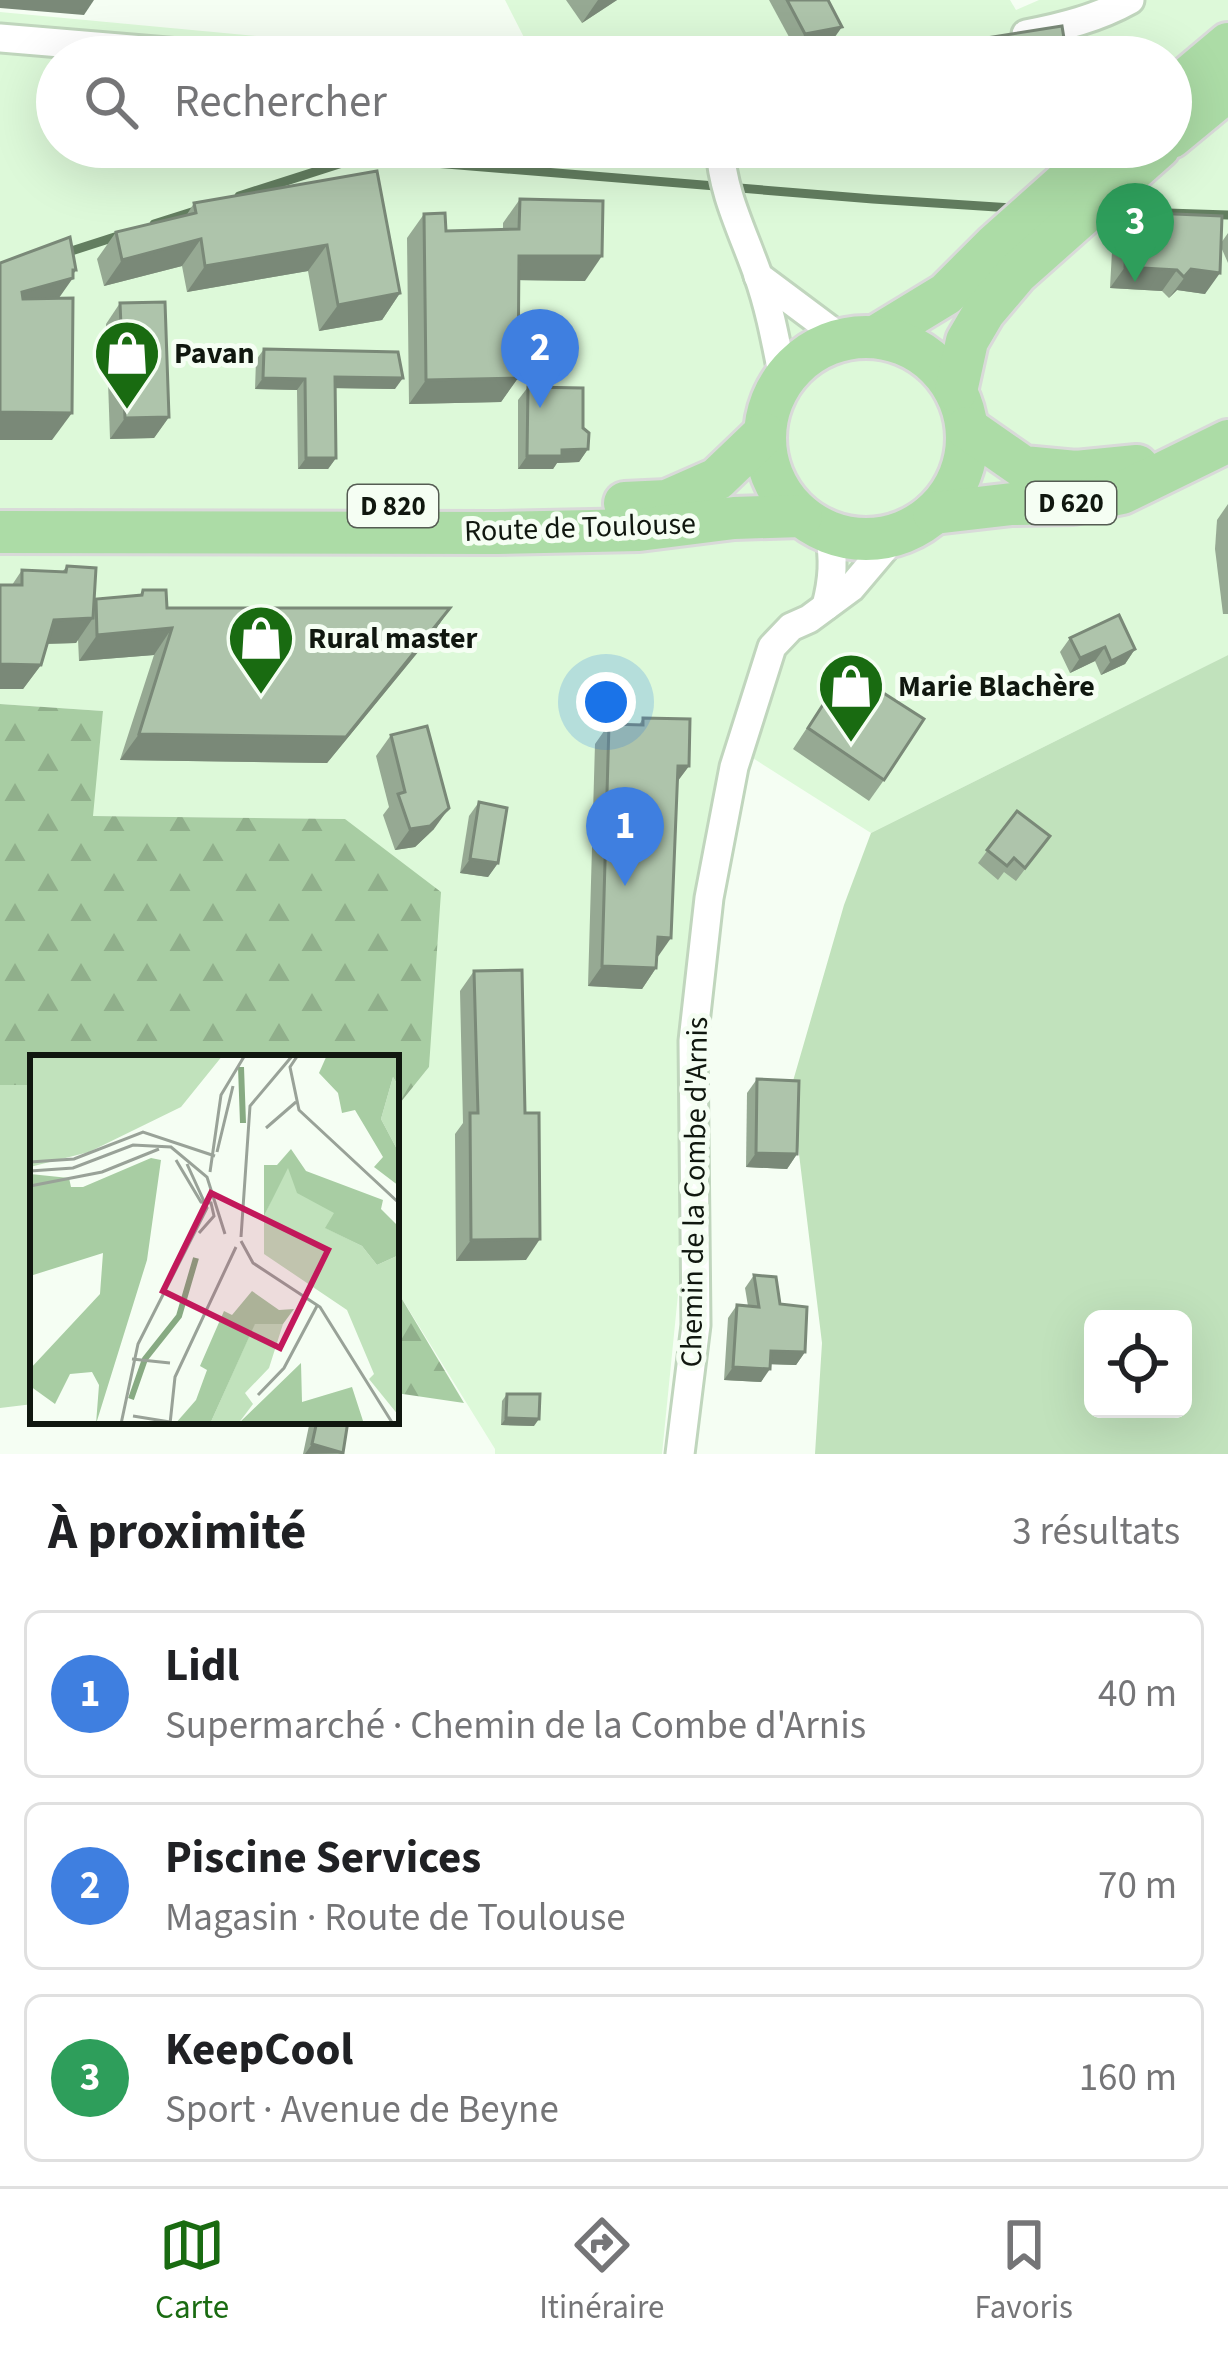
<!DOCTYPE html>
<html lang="fr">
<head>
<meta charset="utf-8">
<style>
	:root { --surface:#fff; --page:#f6f6f6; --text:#202124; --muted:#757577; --line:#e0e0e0; --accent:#196b11 }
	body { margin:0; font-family:"Source Sans 3",sans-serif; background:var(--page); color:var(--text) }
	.controls { position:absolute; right:36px; bottom:36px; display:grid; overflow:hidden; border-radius:18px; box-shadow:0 12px 48px #0002 }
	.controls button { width:108px; height:108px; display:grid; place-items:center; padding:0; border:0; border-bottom:3px solid var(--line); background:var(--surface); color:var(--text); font:60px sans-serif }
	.you { position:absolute; left:606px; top:702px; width:42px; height:42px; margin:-30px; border:9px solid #fff; border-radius:50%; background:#1a73e8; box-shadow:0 0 0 18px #1a73e833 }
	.badge { display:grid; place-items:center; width:78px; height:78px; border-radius:50%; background:var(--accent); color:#fff; font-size:39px; font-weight:700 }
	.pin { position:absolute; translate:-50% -99px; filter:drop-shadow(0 3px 6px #0008) }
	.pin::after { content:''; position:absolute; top:63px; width:42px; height:36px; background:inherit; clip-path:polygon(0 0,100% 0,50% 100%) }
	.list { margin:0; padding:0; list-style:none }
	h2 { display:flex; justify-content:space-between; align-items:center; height:156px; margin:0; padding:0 48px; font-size:51px }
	h2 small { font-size:39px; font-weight:400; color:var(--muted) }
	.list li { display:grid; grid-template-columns:78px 1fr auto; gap:36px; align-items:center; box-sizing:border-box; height:168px; margin:0 24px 24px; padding:0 24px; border:3px solid var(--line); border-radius:18px }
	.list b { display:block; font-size:45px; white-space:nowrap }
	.list p { margin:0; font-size:39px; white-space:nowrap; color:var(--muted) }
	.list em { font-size:39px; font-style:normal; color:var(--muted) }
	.icon { flex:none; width:66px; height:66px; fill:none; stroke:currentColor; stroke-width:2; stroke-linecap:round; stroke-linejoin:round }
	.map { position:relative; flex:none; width:1228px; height:1454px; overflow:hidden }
	.search { position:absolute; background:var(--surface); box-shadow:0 12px 48px #0002; left:36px; right:36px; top:36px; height:132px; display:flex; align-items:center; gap:30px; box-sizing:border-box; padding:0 42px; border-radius:66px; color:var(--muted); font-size:45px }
	.sheet { height:732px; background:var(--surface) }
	nav { display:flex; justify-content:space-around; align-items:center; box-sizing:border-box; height:168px; border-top:3px solid var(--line); background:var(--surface); font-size:33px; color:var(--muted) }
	nav a { display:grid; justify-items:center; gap:6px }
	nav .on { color:var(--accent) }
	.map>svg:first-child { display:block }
	.built { fill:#ddf9d9 }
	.grass { fill:#c1e2bc; fill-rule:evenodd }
	.forest { fill:url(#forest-firs) }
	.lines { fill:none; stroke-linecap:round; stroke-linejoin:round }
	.stream { stroke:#637e60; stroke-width:9 }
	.minor-casing { stroke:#c0d6bd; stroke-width:33 }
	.primary-casing { stroke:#d9dad9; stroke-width:48 }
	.minor { stroke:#fff; stroke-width:27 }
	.primary { stroke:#acdca6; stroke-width:42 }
	.wall { fill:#96a993 }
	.shaded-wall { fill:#7a8978 }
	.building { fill:#aec4ab; stroke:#7a8978; stroke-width:3 }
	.labels { text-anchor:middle; stroke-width:10; stroke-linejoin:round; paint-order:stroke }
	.shield { fill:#f5fef3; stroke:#555c53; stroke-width:3 }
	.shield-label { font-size:27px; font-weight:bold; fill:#10170f }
	.poi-label { font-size:30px; font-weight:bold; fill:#10170f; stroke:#f5fef3; text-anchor:start }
	.street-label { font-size:30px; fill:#10170f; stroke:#f5fef3 }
	.inset-river { fill:none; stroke:#87aa82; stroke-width:6 }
	.inset-road { fill:none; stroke:#99a298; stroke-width:3 }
	.view { fill:#c2185b; fill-opacity:0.15; stroke:#c2185b; stroke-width:6 }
	.inset-edge { fill:none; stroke:#10170f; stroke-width:6 }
</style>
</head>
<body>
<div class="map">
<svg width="1228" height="1454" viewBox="0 0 1228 1454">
	<defs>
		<pattern id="forest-firs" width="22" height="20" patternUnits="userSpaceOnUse" patternTransform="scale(3)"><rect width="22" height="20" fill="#a8cda3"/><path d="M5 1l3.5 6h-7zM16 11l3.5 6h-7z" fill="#90af8b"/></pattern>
	</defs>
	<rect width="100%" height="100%" fill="#f5fef3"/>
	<path class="built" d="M505 0H1010L1016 10 1039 0H1228V655L871 833 748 755 706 1015 662 1454H495V1449L396 1289V1108L429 1067 345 819 92 816 103 711 0 704V12L480 57H57V147H1171V57H534Z"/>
	<g class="grass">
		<path d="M1228 655V1454H815L822 1343 791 1088 844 905 871 833ZM1093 1319H1183V1409H1093Z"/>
		<path d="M0 1085H33V1404L0 1408Z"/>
	</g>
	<g class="forest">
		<path d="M0 704 103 711 93 816 345 819 441 892 429 1067 396 1108V1058H33V1085H0Z"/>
		<path d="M396 1289 464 1403 396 1393Z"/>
	</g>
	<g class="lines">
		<g class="stream">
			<path d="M239 196 361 157 873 199 1012 208"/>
			<path d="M1107 211 1228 215"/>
			<path d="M154 224 195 211"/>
			<path d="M62 254 121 235"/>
		</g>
		<g class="minor-casing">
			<g id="minor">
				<path d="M1026 34C1062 27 1098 18 1130 0"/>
				<path d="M0 38 227 57"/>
				<path d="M720 147C722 193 743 232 758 275 770 309 776 343 783 378"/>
				<path d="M758 276 841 338"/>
				<path d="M826 606C833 579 834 559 829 533"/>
				<path d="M680 1454 696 1325 693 1041 709 898 734 767 772 647 791 627 809 619 851 588 895 536"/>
			</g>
		</g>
		<g class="primary-casing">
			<g id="primary">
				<path d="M1171 92 1228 44"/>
				<path d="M1171 137 1228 90"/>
				<path d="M877 336 946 294 994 246 1105 147"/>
				<circle cx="866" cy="438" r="101"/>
				<path d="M956 391 967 341 984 312 1017 273 1159 147"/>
				<path d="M967 428 1023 467 1076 472 1137 466"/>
				<path d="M625 503 667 501 717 479 764 434"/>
				<path d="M934 513 1012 504 1073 503 1122 493 1228 441"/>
				<path d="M0 532 497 533 639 530 734 518 801 516"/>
			</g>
		</g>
		<use href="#minor" class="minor"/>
		<use href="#primary" class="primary"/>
	</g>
	<g class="wall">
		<path d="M566 0H617L582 23Z"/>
		<path d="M769 0H828L832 41 795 48Z"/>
		<path d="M572 147H698L685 166 572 164Z"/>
		<path d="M377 171 400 293 382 320 319 331 308 271 187 292 182 266 104 286 97 259 116 232 186 216 194 203Z"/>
		<path d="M520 199 585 281 519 280 518 378 501 402 409 404 407 238 424 214 446 231 503 229V223Z"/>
		<path d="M1127 212 1221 243 1228 233V263L1221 247 1205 294 1177 290 1169 298 1162 291 1110 288 1113 233Z"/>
		<path d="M120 303 169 417 154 438 110 439 106 324Z"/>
		<path d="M264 349 395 389 335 388 336 458 328 469H298L297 390 255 389 256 360Z"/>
		<path d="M528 387 583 428 588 449 579 462 557 463 553 469H518V400Z"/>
		<path d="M1228 504V614H1223L1215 549 1217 520Z"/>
		<path d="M67 566 94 601 96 599 139 596 143 590 167 608H450L432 635 327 763 120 760 154 655 79 661 78 639 76 643 47 644 41 665 23 689 12 585 22 570 62 572Z"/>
		<path d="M1070 638 1135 649 1125 664 1101 675 1095 661 1070 673 1060 652Z"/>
		<path d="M832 690 884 780 869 801 793 749Z"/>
		<path d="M643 718 689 766 677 782 656 968 642 989 588 986 595 744 609 724 639 725Z"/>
		<path d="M391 735 434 829 415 847 395 850 383 815 389 807 376 756Z"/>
		<path d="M479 802 498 863 488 877 460 873 469 816Z"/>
		<path d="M1017 811 1050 836 1016 881 1004 872 998 880 978 863Z"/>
		<path d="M474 971 525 1113 526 1260 456 1261 455 1134 463 1123 460 991Z"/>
		<path d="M757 1079 797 1154 787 1169 746 1167 747 1093Z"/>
		<path d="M754 1275 780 1304 805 1352 796 1365 771 1364 761 1382 724 1380 728 1318 737 1305 748 1306 745 1288Z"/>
		<path d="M507 1394 534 1426 501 1425 502 1401Z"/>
		<path d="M310 1421H348L341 1454H303Z"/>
	</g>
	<g class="shaded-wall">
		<path d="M0 0H94L84 15 0 8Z"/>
		<path d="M598 0H617L582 23Z"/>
		<path d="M842 27 832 41 795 48 805 34Z"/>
		<path d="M584 147H698L685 166 572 164Z"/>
		<path d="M201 239 182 266 104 286 122 260Z"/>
		<path d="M327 245 308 271 187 292 205 266Z"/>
		<path d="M519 256H602L585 281 502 280Z"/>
		<path d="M1125 267 1177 270 1162 291 1110 288Z"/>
		<path d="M1191 269 1220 273 1205 294 1177 290 1169 298Z"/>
		<path d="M73 270H76L70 279 73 278 54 305 3 319 22 292Z"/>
		<path d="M400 293 382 320 319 331 338 305Z"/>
		<path d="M335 377 403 378 395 389 327 388Z"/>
		<path d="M263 378 305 379 297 390 255 389Z"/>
		<path d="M518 378 501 402 409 404 426 380Z"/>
		<path d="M0 412 72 413 52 440H0Z"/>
		<path d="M169 417 154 438 110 439 125 418Z"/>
		<path d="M588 449 579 462 557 463 553 469H518L527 456 562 450Z"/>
		<path d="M306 458H336L328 469H298Z"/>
		<path d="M450 608 432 635 327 763 120 760 139 734Z"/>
		<path d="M93 618 76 643 37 644 54 620Z"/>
		<path d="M172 628 154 655 79 661 97 635Z"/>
		<path d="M1105 647 1095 661 1070 673 1080 658Z"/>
		<path d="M1135 649 1125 664 1101 675 1111 661Z"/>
		<path d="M0 664 41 665 23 689H0Z"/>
		<path d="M678 766H689L674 786Z"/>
		<path d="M449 808 434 829 415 847 395 850 410 829Z"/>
		<path d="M470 859 498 863 488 877 460 873Z"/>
		<path d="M658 937 671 938 657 958Z"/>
		<path d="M602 966 656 968 642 989 588 986Z"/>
		<path d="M756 1153 797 1154 787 1169 746 1167Z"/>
		<path d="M540 1239 526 1260 456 1261 471 1240Z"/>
		<path d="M771 1351 805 1352 796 1365 762 1364Z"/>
		<path d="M733 1367 770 1369 761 1382 724 1380Z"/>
		<path d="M506 1418 539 1419 534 1426 501 1425Z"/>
		<path d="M312 1444 343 1453 305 1454Z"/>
	</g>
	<g class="building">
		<path d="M787 0H828L842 27 805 34Z"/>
		<path d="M1062 26 1067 57H866Z"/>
		<path d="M377 171 400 293 338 305 327 245 205 266 201 239 122 260 116 232 196 213 194 203Z"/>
		<path d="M520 199 603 201 602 256H519L518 378 426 380 424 214 445 213 446 231 519 229Z"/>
		<path d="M1127 212 1222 216 1220 273 1191 269 1184 277 1177 270 1125 267Z"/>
		<path d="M70 237 76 270H73V278L22 292 23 299 73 298 72 413 0 412V263Z"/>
		<path d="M165 302 169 417 125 418 120 303Z"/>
		<path d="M264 349 398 352 403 378 335 377 336 458H306L305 379 263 378Z"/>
		<path d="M528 387 583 388V428L589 433 588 449 562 450V456H527Z"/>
		<path d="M67 566 96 568 93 618 54 620 41 665 0 664V585H22V570L66 572Z"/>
		<path d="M143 590H166L167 608H450L346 737 139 734 172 628 97 635 96 599 142 595Z"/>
		<path d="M1119 615 1135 649 1111 661 1105 647 1080 658 1070 638Z"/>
		<path d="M846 669 924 719 884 780 808 728Z"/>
		<path d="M643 718 690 719 689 766H678L671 938 658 937 656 968 602 966 609 724 643 725Z"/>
		<path d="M427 726 449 808 430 826 410 829 398 794 405 792 391 735Z"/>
		<path d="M479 802 507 808 498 863 470 859Z"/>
		<path d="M1017 811 1050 836 1025 868 1014 858 1007 866 987 850Z"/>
		<path d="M522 970 525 1113H539L540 1239 471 1240 470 1113H478L474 971Z"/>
		<path d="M757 1079 799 1081 797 1154 756 1153Z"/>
		<path d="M754 1275 776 1277 780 1304 807 1307 805 1352 771 1351 770 1369 733 1367 737 1305 759 1307Z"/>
		<path d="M507 1394H540L539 1419 506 1418Z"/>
		<path d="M317 1421H348L343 1453 312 1444Z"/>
	</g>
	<defs>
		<g id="shop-pin" transform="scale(3.45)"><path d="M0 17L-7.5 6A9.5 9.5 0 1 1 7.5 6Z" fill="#196b11" stroke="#f5fef3"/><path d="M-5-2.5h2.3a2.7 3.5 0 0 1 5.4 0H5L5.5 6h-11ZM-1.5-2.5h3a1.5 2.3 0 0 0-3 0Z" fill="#fff"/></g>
	</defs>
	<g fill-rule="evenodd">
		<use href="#shop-pin" x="127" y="353"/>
		<use href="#shop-pin" x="261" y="638"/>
		<use href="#shop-pin" x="851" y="686"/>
	</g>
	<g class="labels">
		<g class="shield">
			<rect x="1026" y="482" width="90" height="42" rx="9"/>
			<rect x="348" y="485" width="90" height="42" rx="9"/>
		</g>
		<g class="shield-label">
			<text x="1071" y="512">D 620</text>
			<text x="393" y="515">D 820</text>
		</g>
		<g class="poi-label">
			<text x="174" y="363">Pavan</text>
			<text x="308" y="648">Rural master</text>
			<text x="898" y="696">Marie Blachère</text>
		</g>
		<g class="street-label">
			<text transform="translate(580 527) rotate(-2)" y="10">Route de Toulouse</text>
			<text transform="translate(694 1192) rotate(-89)" y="10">Chemin de la Combe d'Arnis</text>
		</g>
	</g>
	<g transform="translate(30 1055)">
		<rect width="369" height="369" fill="#f5fef3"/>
		<path d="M0 0H193L151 52 59 97 0 112ZM363 22 369 32V98L351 64ZM257 111 305 158 296 173 332 191 347 210 369 200V361L339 324 344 319 317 255 234 199V161ZM225 268 253 269 239 313 215 338 223 349 208 369H180Z" fill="#c1e2bc"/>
		<path d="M297 0H369V32L363 22 351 64 369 98V131L344 112 353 102 325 55 312 58 308 38 289 18ZM261 94 276 116 353 145 351 154 369 172V200L347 210 332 191 295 173 304 158 267 138 258 113 234 161V110H247ZM121 103 131 105 117 205 66 369 69 330 62 317 40 319 25 349 0 331V314L70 239 73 198 0 221V119L39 123 41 132H53ZM222 236 249 255 264 254 253 269H225L180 369H145L166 345 177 315 170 311 194 256 202 260ZM271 308 272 347 322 332 334 369H208Z" fill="#a8cda3"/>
		<path class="inset-river" d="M211 12 213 68M101 344 115 304 149 261 166 203"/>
		<path class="inset-road" d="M268 0 260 12 269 55 369 148M236 73 266 47M187 97 203 31M146 105 171 147 181 148 184 161 169 178M0 107 44 104 113 77 185 101M0 116 43 113 103 90 141 92 177 122 195 179M180 117 191 40 215 0M0 131 72 117 129 94M211 182 220 51 263 0M211 186 223 208 290 252 363 369M102 304 140 308M228 340 254 313 288 249M103 361 140 367M91 369 108 289 177 153 157 109M140 369 145 322 206 192"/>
		<path class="view" d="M181 138 298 195 250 293 133 236Z"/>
		<rect width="369" height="369" class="inset-edge"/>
	</g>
</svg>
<div class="controls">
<button><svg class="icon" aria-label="locate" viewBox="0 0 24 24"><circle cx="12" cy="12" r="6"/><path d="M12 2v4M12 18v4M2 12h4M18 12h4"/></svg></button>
</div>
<div class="you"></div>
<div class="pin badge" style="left:625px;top:886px;background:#3f7fe0">1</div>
<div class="pin badge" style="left:540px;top:408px;background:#3f7fe0">2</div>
<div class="pin badge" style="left:1135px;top:282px;background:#2e9e5b">3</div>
<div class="search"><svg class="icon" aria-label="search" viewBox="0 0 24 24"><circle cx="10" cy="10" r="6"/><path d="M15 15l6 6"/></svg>Rechercher</div>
</div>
<section class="sheet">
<h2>À proximité<small>3 résultats</small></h2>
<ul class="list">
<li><span class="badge" style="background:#3f7fe0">1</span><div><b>Lidl</b><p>Supermarché · Chemin de la Combe d'Arnis</p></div><em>40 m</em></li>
<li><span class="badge" style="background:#3f7fe0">2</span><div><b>Piscine Services</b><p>Magasin · Route de Toulouse</p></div><em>70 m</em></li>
<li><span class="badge" style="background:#2e9e5b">3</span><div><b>KeepCool</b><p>Sport · Avenue de Beyne</p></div><em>160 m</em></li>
</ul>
</section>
<nav>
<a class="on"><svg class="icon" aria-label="map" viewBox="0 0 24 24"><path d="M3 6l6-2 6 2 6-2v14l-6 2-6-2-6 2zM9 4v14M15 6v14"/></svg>Carte</a>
<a><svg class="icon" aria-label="directions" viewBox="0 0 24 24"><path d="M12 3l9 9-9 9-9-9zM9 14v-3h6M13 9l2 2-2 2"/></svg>Itinéraire</a>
<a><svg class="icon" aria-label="saved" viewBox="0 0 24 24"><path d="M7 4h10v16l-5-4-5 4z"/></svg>Favoris</a>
</nav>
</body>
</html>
